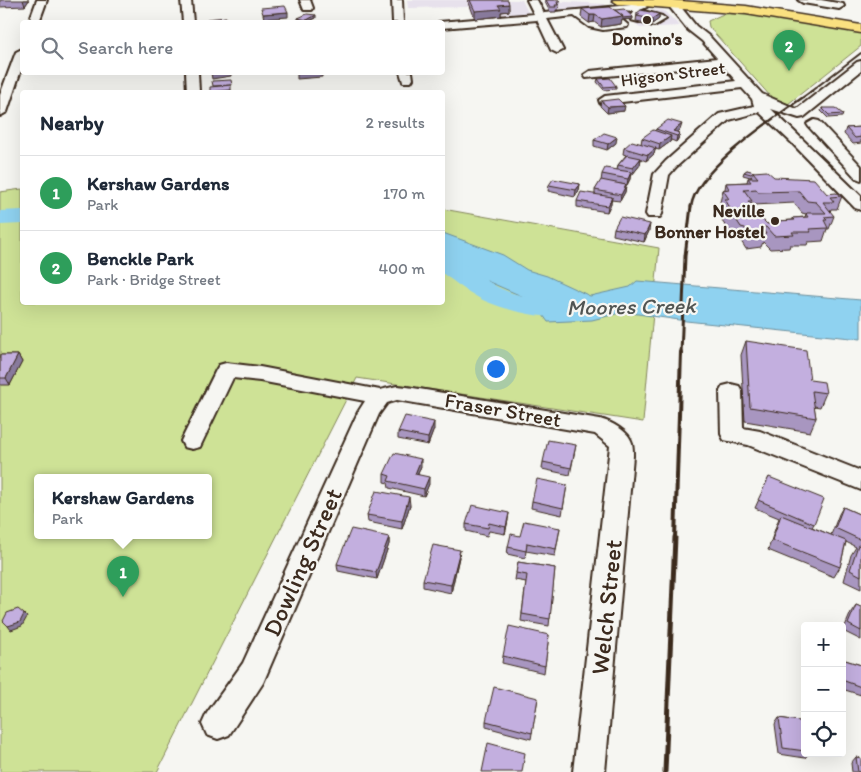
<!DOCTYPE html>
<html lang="en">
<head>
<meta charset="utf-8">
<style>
	:root { --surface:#fff; --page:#f6f6f7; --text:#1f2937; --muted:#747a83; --line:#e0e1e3; --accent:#7c3aed }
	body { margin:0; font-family:Itim,sans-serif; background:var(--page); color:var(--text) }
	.controls { position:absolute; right:15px; bottom:15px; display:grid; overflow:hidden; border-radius:5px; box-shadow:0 5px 20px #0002 }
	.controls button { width:45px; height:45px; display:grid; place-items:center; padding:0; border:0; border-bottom:1px solid var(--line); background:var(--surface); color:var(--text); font:25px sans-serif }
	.you { position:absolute; left:495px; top:368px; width:18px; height:18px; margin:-12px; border:4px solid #fff; border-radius:50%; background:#1a73e8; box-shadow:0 0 0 8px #1a73e833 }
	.badge { display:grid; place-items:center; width:32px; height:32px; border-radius:50%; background:var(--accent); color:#fff; font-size:16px; font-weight:700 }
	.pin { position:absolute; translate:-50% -41px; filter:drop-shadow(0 1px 2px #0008) }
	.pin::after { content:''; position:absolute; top:26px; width:18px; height:15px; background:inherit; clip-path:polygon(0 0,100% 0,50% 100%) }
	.popup { position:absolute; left:34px; top:474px; width:178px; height:65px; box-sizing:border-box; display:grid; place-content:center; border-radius:5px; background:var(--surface); filter:drop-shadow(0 1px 4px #0005); font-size:16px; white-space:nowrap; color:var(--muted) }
	.popup b { font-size:19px; color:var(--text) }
	.popup::after { content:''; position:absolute; left:50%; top:100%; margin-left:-10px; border:10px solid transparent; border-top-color:var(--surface) }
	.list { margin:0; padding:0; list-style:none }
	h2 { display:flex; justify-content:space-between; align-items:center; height:65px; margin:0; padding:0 20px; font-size:21px }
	h2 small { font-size:16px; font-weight:400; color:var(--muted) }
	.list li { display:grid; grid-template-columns:32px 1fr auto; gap:15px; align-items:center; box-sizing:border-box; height:75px; padding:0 20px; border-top:1px solid var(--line) }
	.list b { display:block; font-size:19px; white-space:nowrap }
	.list p { margin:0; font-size:16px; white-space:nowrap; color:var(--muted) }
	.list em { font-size:16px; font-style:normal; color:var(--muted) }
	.icon { flex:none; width:28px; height:28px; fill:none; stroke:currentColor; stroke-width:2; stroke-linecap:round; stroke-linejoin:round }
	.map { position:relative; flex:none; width:861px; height:772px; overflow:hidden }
	.search { position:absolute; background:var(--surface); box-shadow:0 5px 20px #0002; left:20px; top:20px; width:425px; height:55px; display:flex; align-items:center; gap:12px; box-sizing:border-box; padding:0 18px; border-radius:5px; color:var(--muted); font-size:19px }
	.panel { position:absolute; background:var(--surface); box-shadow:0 5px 20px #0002; left:20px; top:90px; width:425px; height:215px; border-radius:5px }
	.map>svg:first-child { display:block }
	.built { fill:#e7e1ec }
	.green { fill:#cee296; stroke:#84865a; fill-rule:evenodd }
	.water { fill:#8fd2f0; stroke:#6d8f9c }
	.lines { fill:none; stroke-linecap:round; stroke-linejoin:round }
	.river { fill:#8fd2f0; fill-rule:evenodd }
	.minor-casing { stroke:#3b2a1e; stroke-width:4 }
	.major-casing { stroke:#3b2a1e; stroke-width:3 }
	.minor { fill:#f6f6f2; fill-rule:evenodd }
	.major { fill:#fae180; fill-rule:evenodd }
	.rail-far4 { stroke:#3b2a1e; stroke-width:2 }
	.rail-far3 { stroke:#3b2a1e; stroke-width:2.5 }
	.rail-far2 { stroke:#3b2a1e; stroke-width:3 }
	.rail-far1 { stroke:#3b2a1e; stroke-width:4 }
	.rail { stroke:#3b2a1e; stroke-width:5 }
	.wall { fill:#a896c0; stroke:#3b2a1e; fill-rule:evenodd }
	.shaded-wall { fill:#887a9c; stroke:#3b2a1e }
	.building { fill:#c3afdf; stroke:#3b2a1e; fill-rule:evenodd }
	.poi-dot { fill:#3b2a1e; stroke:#f6f6f2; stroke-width:2 }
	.labels { text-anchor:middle; stroke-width:4.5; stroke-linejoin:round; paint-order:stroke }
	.far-poi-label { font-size:18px; font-weight:bold; fill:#3b2a1e; stroke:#f6f6f2 }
	.far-street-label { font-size:18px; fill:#3b2a1e; stroke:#f6f6f2 }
	.street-label { font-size:21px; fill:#3b2a1e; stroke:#f6f6f2 }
	.water-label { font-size:22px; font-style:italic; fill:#505452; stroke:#f6f6f2 }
	.near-street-label { font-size:25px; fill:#3b2a1e; stroke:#f6f6f2 }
</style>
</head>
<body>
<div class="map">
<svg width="861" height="772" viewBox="0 0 861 772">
	<rect width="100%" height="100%" fill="#f6f6f2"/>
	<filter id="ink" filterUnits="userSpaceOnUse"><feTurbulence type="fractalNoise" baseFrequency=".02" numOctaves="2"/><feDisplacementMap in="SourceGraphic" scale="10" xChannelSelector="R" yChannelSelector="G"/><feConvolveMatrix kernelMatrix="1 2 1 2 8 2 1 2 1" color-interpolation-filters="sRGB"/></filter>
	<g filter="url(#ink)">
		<g class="built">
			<path d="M407 0H522L530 16 475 20 469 7 408 8Z"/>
			<path d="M549 1 605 4 607 9 552 13Z"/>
			<path d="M663 10 680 26 640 28 624 11Z"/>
		</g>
		<g class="green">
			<path d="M731 13 749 14 861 32V46L788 104 771 97 709 27 708 21 721 15Z"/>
			<path d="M22 189V302H442L443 209 659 248 643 422 357 378 157 772H0V192ZM38 478H208V536H38Z"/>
		</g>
		<path class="water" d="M443 233 503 255 527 270 547 276 590 296 630 287 637 281 861 300V339L686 321 624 312 592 320 548 322 533 301 443 262Z"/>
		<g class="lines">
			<g class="river">
				<path d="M22 210V224L0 225V211Z"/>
				<path d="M442 254C464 259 481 280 502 289 529 302 557 297 585 304L589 309 585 314C555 322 513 313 485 301 470 294 456 283 442 273Z"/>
			</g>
			<g class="minor-casing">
				<g id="minor">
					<path d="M37 0H47L39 22H29Z"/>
					<path d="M181 0H191L193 22H183Z"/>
					<path d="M300 0H310L313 8 312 10H304Z"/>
					<path d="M392 0H402L403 22H393Z"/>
					<path d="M527 0H537L544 13 642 4 647 7 640 10 662 16 666 19 654 26 631 20 630 18 635 11 614 13 628 25 627 27 603 30 589 27 574 16 547 19 563 50 557 53 551 50 537 20 442 28V22H439L534 14ZM603 14 615 23H600L585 15Z"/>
					<path d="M672 0 676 1 696 26 710 37 762 94 797 109 857 62 861 61V71L804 117 799 118 771 109 861 196V210L855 208 792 143 759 112 729 120 676 167 669 175 662 214 660 217H648L646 214 654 174 666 161 719 114 754 106 752 99 742 88 605 104 600 103 599 100 605 96 736 81 722 65 586 78 584 75 590 71 717 58 702 41 688 30 668 5V1Z"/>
					<path d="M798 0H821L843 4 844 6 839 9 803 3Z"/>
					<path d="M22 49V67L7 112 0 116V95L16 52Z"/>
					<path d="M186 72H198L199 92H187Z"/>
					<path d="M400 72H412L413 79 411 82H403Z"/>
					<path d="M814 120 819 121 861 166V180L856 178 809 127 807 124Z"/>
					<path d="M226 363 260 367 380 390 397 386 407 387 600 419C611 422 629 431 632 443 633 447 633 452 633 456L605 772H573L610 446 595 434 397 400 387 403 379 414 263 683 229 735 218 739 207 735 202 724 207 713 243 663 358 412 365 401 260 381 233 378 200 447 192 449 184 447 181 441 216 370 219 365Z"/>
					<path d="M731 384 739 386 742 391 743 428 760 431 861 471V490L748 445 724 440 721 434 720 391 723 386Z"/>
				</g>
			</g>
			<g class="major-casing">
				<path id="major" d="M612 0H668L746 6 861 25V33L746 14 618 4Z"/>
			</g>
			<use href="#minor" class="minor"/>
			<use href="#major" class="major"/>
			<path class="rail-far4" d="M810 92 861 53"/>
			<path class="rail-far3" d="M691 207C696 168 780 114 812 91"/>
			<path class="rail-far2" d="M681 354 685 256 691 206"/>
			<path class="rail-far1" d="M675 539 681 352"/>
			<path class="rail" d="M665 772 675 537"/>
		</g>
		<g class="wall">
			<path d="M0 0H29L25 6 0 7Z"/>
			<path d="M468 0H508L509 11 501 12V16L475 19Z"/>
			<path d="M545 0H559L560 2 558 10H556V12H550L545 2Z"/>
			<path d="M582 9 615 10 633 19 622 20 621 24 601 27 594 22 589 23 581 17Z"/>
			<path d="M637 13 659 14V19L652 24 636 21Z"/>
			<path d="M298 18H316L310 21 305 22 298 20Z"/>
			<path d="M598 79 616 86V89L604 90 597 82Z"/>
			<path d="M601 101 624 111 607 113 600 106Z"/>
			<path d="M822 108 843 114 842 117 828 118 821 111Z"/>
			<path d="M861 127V143L853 144 844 134 846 128Z"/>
			<path d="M656 129 680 130 677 132 680 133 678 139 676 142 671 140 670 142 659 150 655 149 654 154 646 161 641 159 640 165 632 175 630 174V179L627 185 619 184 626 185 625 192 620 201 611 200 607 212 577 207V201L595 194V190L601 181 602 174 617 170 618 165 626 155 623 154 624 148 641 144 642 138 655 131Z"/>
			<path d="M594 140 616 143 607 150 594 146Z"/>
			<path d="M747 170 827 194 842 196 837 209H831L830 212 834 216 829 229H827L823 241 808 242 807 245H790L789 248 770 249 763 242 761 247 746 249 741 241 738 240 733 234 734 232 729 231 722 221 724 216 721 211 723 206 720 202 723 190 725 189 726 183 747 182 748 178H751L752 176 750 177 743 175 744 172ZM752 202 754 205 794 203 802 213 806 214 805 217 793 218V220L777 221 776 224H767L755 219 753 216 755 211 751 206Z"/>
			<path d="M580 184 579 190 575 197 548 191 549 185Z"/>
			<path d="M614 228 649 231 644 242 613 235Z"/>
			<path d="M746 341 810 380 826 393 820 407 814 406 816 418 810 432 745 421 741 355Z"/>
			<path d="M0 355H18L22 362 10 385H0Z"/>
			<path d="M434 429 428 445 398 439V432Z"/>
			<path d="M576 445 570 475 542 469 543 462Z"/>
			<path d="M421 466 418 474 429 484 424 496 389 488 388 483 384 482V474Z"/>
			<path d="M769 477 814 524 812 527 831 535 839 514 843 507 861 515V589L844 581 851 555 856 547 846 542 840 567 834 577 768 550 776 526 779 518 755 508Z"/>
			<path d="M567 485 562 515 531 508 532 501Z"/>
			<path d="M410 505 402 529 368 522 367 515Z"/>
			<path d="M508 520 505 534 489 531 487 536 466 531V524Z"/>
			<path d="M560 528 555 556 526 551 525 558 507 554 508 547 520 536Z"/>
			<path d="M389 537V544L377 579 338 571 337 564Z"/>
			<path d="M459 557 451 593 423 587V580Z"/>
			<path d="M518 562 555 568 549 626 521 621 526 582 515 580Z"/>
			<path d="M856 605 861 607V640L843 631 851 612Z"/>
			<path d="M549 635 544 673 502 663 503 656Z"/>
			<path d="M842 659 861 665V695L842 689Z"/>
			<path d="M538 698 531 739 486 727V721Z"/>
			<path d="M779 718 805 722V753H809L805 758 779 754 775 724Z"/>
			<path d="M856 757 861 772H852L851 763Z"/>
		</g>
		<g class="shaded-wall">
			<path d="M23 0H29L25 6Z"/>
			<path d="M509 4V11L501 12V16L475 19V11L498 5Z"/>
			<path d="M288 12V17L264 19 263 14Z"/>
			<path d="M659 14V19L652 24V19Z"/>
			<path d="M316 15V18L307 22V20Z"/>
			<path d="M590 15H595L594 22 589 23Z"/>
			<path d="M623 16 633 17V19L622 20 621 24 601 27 602 19Z"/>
			<path d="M215 72H231V76L212 79 211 73Z"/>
			<path d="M306 72H322V77L297 79V73Z"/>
			<path d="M231 90 232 92H210Z"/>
			<path d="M625 106 624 111 607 113 608 107Z"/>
			<path d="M682 124 680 130 674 135 673 131Z"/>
			<path d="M680 133 678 139 676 142 677 136Z"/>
			<path d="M671 136 670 142 659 150 660 144Z"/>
			<path d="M617 137 616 143 607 150 608 144Z"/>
			<path d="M656 148 654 154 646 161 648 155Z"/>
			<path d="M641 158 640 165 632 175 633 168Z"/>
			<path d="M631 172 630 179 627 185 628 179Z"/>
			<path d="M580 184 579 190 575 197 576 190Z"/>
			<path d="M626 185 625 192 620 201 621 195Z"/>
			<path d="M612 197 611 204 607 212 608 206Z"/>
			<path d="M650 224 649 231 644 242 645 235Z"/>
			<path d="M18 355 22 362 10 385 6 378Z"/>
			<path d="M434 422V429L428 445V438Z"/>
			<path d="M421 459V466L415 481V474Z"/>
			<path d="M429 477V484L424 496V489Z"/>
			<path d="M409 497 410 505 402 529V521Z"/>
			<path d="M509 513 508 520 505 534 506 527Z"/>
			<path d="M389 537V544L377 579 376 572Z"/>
			<path d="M460 550 459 557 451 593V585Z"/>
			<path d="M24 614 27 617 22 626 11 630 8 626Z"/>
		</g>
		<g class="building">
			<path d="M470 0H508L509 4 498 5 501 9 475 11Z"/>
			<path d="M546 0H559L560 2H557L558 5H555L556 7H550Z"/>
			<path d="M285 6 288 12 263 14 261 8Z"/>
			<path d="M610 7 623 16 602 19 595 15H590L582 9Z"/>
			<path d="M624 9 633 17 622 18 623 16 615 10Z"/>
			<path d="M641 10 659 14 652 19 637 16 640 14 637 13Z"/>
			<path d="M307 14 316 15 307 20 298 18Z"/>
			<path d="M226 17 228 22H208L207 19Z"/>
			<path d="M307 21 315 22H303Z"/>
			<path d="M610 78 616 86 604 87 598 79Z"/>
			<path d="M231 80 232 85 213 86 212 81Z"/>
			<path d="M231 85V90L210 92V87Z"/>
			<path d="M618 99 625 106 608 107 601 101Z"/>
			<path d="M822 108H835L843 114 829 115Z"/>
			<path d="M668 120 682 124 673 131 680 133 677 136 656 129Z"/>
			<path d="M861 127V137L855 138 846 128Z"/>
			<path d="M653 130 671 136 660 144 642 138Z"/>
			<path d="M604 133 617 137 608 144 594 140Z"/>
			<path d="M632 141 656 148 648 155 624 148Z"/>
			<path d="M627 155 641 158 633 168 618 165Z"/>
			<path d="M605 168 631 172 628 179 602 174Z"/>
			<path d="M747 170 754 172 751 174 744 172Z"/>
			<path d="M767 171 774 177 814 179 827 194 836 193 842 196 830 197 834 202H823L834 216 824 217 827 220H824L828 228 809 229 811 232H792L794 235 774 236 766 227H761L766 234 750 236 745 228 741 227 737 221H739L738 219H732L726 208H730L725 199H729L723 190 729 189 726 183 751 182 748 178H758L753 172ZM756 189 758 192 799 191 807 201 816 202 826 213H807L806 214 808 217 793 218 795 220 777 221 779 223 767 224 763 220 755 219 750 211H755L748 201H752L744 190Z"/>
			<path d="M553 179 580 184 576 190 549 185Z"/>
			<path d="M601 180 626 185 621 195 595 190Z"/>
			<path d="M581 192 612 197 608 206 577 201Z"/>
			<path d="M620 217 650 224 645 235 614 228Z"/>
			<path d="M746 341 806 350 810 380 824 382 826 393 812 391 816 418 750 407Z"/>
			<path d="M0 355H18L6 378H0Z"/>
			<path d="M405 416 434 422 428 438 398 432Z"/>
			<path d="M548 440 576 445 571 468 543 462Z"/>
			<path d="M394 453 421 459 415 474 429 477 424 489 388 481 390 476 384 474Z"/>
			<path d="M769 477 824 499 814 524 758 500Z"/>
			<path d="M537 479 567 485 563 508 532 501Z"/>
			<path d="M376 491 409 497 402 521 367 515Z"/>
			<path d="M472 505 509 513 506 527 489 523 488 528 466 524Z"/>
			<path d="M843 507 861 515V540L835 528Z"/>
			<path d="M781 515 846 541 840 567 772 540Z"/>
			<path d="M524 521 560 528 556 549 527 543 526 551 508 547 511 534 520 536Z"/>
			<path d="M351 529 389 537 376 572 337 564Z"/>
			<path d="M433 545 460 550 451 585 423 580Z"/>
			<path d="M858 545 861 546V576L850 570Z"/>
			<path d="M518 562 555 568 550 619 522 614 527 575 516 573Z"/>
			<path d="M856 605 861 607V631L848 624Z"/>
			<path d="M18 609 24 614 20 622 8 626 3 621 7 613Z"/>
			<path d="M509 626 549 635 545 666 503 656Z"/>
			<path d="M842 659 861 665V687L842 680Z"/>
			<path d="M494 687 538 698 532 733 486 721Z"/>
			<path d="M779 718 805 722V751L783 748Z"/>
			<path d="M488 743 525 753 522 772H482Z"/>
			<path d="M856 757 861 758V772H858Z"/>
		</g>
	</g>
	<g class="poi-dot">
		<circle cx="647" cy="20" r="5"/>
		<circle cx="775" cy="221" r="5"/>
	</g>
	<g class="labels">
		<g class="far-poi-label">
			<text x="647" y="45">Domino's</text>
			<text x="765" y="217" text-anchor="end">Neville<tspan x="765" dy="21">Bonner Hostel</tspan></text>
		</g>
		<g class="far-street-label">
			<text transform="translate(673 74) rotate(-7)" y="6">Higson Street</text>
		</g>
		<g class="street-label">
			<text transform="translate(503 410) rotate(10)" y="7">Fraser Street</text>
		</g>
		<g class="water-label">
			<text transform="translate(631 306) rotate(-1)" y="8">Moores Creek</text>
		</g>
		<g class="near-street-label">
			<text transform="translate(302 562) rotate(-66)" y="9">Dowling Street</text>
			<text transform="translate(606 607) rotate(-84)" y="9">Welch Street</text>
		</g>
	</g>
</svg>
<div class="controls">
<button>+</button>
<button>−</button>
<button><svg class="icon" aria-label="locate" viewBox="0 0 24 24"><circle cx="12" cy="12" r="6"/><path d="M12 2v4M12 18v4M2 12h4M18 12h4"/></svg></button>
</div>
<div class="you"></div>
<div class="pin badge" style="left:123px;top:597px;background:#2e9e5b">1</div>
<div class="popup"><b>Kershaw Gardens</b>Park</div>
<div class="pin badge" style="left:789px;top:71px;background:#2e9e5b">2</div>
<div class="search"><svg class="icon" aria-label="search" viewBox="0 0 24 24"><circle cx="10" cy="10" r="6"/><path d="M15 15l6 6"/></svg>Search here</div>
<section class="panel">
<h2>Nearby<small>2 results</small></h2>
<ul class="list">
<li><span class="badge" style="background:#2e9e5b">1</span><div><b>Kershaw Gardens</b><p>Park</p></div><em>170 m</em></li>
<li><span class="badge" style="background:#2e9e5b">2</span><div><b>Benckle Park</b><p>Park · Bridge Street</p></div><em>400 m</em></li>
</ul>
</section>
</div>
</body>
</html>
